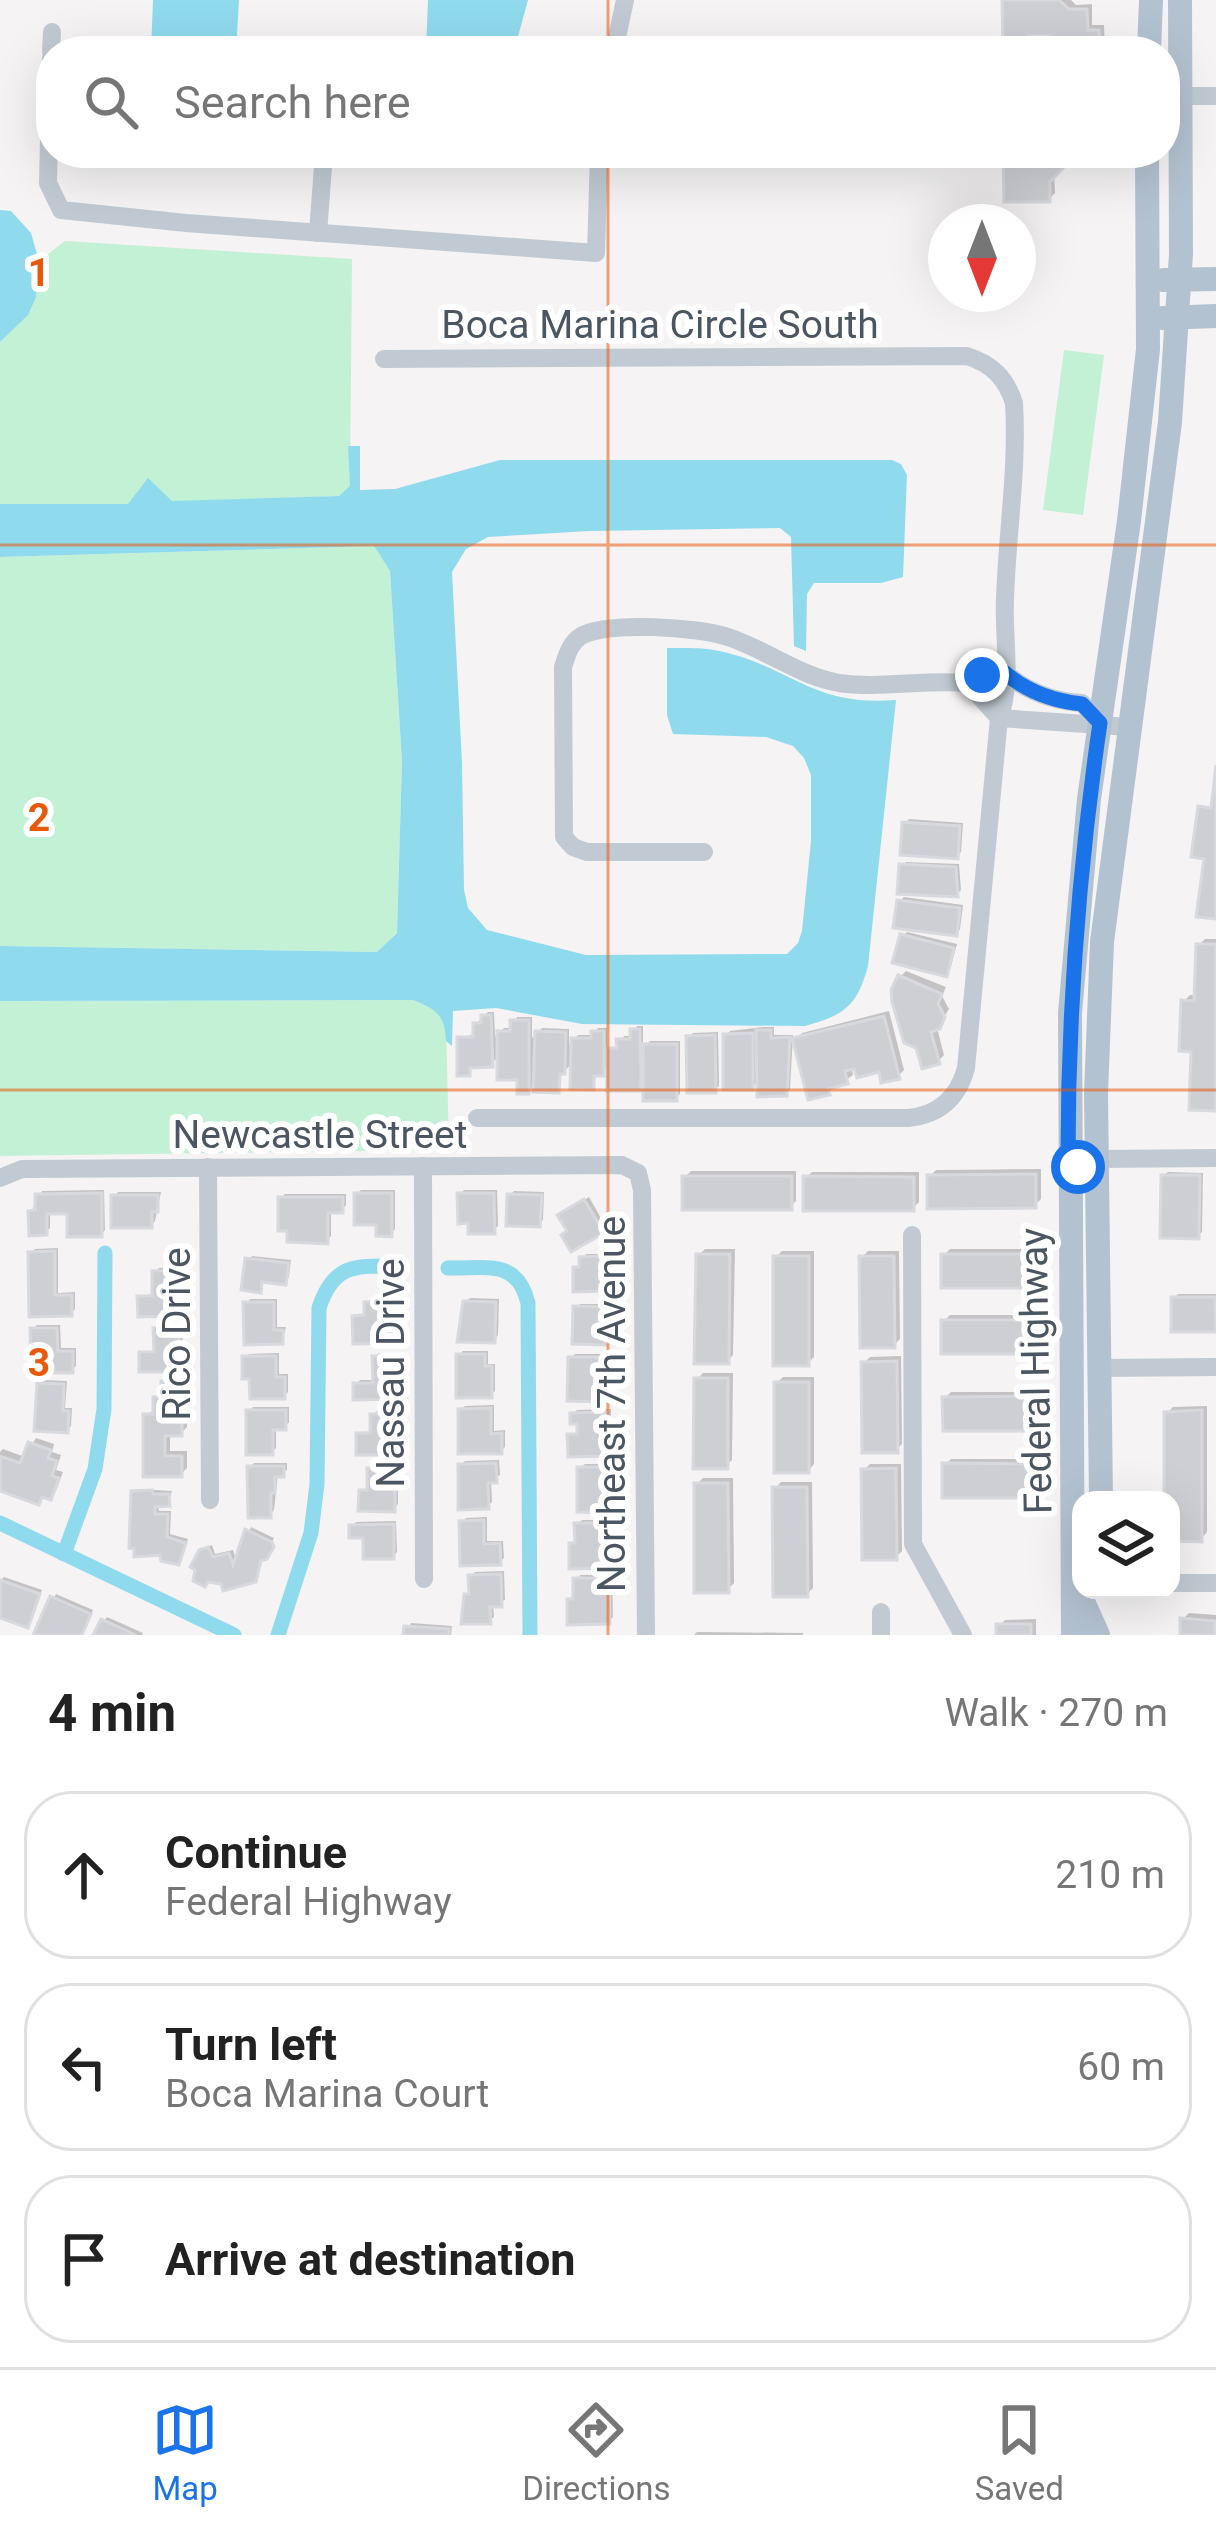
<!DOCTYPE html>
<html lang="en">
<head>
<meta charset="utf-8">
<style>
	:root { --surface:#fff; --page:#f6f6f6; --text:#222; --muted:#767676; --line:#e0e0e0; --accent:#1a73e8 }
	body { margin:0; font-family:Roboto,sans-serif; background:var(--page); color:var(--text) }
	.controls { position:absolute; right:36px; bottom:36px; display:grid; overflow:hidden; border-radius:24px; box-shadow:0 12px 48px #0002 }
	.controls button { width:108px; height:108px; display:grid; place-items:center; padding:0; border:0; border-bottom:3px solid var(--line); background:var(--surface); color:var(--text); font:60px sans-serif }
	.compass { position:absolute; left:928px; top:204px; width:108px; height:108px; border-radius:50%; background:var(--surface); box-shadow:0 12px 48px #0002; rotate:180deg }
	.stop { position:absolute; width:36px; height:36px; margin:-27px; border:9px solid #1a73e8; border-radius:50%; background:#fff }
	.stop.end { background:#1a73e8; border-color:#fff; box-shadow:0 3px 12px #0008 }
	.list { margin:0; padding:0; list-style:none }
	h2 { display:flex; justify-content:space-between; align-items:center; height:156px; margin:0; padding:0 48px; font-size:51px }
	h2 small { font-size:39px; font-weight:400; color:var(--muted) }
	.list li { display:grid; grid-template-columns:78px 1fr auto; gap:36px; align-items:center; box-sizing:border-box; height:168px; margin:0 24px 24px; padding:0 24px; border:3px solid var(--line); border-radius:48px }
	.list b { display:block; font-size:45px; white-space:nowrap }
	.list p { margin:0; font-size:39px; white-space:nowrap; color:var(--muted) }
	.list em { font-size:39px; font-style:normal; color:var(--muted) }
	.icon { flex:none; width:66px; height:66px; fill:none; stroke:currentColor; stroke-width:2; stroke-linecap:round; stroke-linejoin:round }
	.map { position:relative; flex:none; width:1216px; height:1635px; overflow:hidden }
	.search { position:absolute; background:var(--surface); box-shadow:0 12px 48px #0002; left:36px; right:36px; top:36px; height:132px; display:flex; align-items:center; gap:30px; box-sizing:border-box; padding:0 42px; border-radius:48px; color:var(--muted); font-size:45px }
	.sheet { height:732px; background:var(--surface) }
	nav { display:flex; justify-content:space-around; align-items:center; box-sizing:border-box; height:168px; border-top:3px solid var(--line); background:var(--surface); font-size:33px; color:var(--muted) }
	nav a { display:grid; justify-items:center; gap:6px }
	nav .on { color:var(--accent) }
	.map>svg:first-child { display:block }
	.green { fill:#c3f1d5 }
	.water { fill:#90daee }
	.shadow { fill:#0003 }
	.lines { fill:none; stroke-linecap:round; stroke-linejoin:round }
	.canal { stroke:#90daee; stroke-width:15 }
	.building { fill:#cdcfd5; stroke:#d7d9de; stroke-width:3 }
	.minor { stroke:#c1cad2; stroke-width:18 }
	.major { stroke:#b3c2d1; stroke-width:24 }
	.route { stroke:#1a73e8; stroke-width:15 }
	.grid { fill:none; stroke:#e8590c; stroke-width:3; stroke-opacity:0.55 }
	.labels { text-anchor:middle; stroke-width:12; stroke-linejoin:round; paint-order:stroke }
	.street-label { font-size:39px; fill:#4a5661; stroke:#fff }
	.grid-label { font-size:39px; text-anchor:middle; font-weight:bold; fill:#e8590c; stroke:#fff; stroke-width:12; stroke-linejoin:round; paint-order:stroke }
</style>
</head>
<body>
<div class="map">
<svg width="1216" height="1635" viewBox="0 0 1216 1635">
	<rect width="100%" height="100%" fill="#f5f3f3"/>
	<g class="green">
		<path d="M65 241 352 259 350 487 339 496 128 504H0V342C31 313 35 304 39 261Z"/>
		<path d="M1064 350 1104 355 1083 515 1043 510Z"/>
		<path d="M374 546 390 571 402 761 397 932 378 952 0 946V557Z"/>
		<path d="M413 1000 435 1009 446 1021 449 1150 0 1156V1001Z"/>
	</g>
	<g class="water">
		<path d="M153 0H239L236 51H151Z"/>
		<path d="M428 0H528L514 51H426Z"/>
		<path d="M0 210 11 211 31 233 39 261 36 297 28 315 0 342Z"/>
		<path d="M348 446H360V490L395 489 500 460H892L901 464 907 475 903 577 881 583H814L807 594 806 651 794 646 791 537 780 528 589 531 488 537 466 549 452 572 462 763 464 890 468 908 487 930 586 955 787 954 798 943 802 931 811 841V775L804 758 793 746 766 737 673 734 667 715V648C687 648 705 647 724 652 794 669 812 706 896 700L868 966C857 1006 845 1015 805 1026L582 1024 496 1008 453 1011 452 1046 446 1041C445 1015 436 1009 413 1000L0 1001V946L377 952 397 933 402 761 390 571 374 546 0 557V504H128L148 478 172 501 339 496 350 486Z"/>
	</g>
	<g class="shadow">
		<path d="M1005 0H1071L1076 5 1092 4V25H1104L1105 51H1070L1051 33H1033V51H1006Z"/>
		<path d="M1006 153H1095V154L1089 160H1067L1054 173 1055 193 1049 199Z"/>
		<path d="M909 819 963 823 961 852 957 856 905 824Z"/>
		<path d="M906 862 959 864 961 890 957 894 902 866Z"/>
		<path d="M904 897 963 905 960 929 956 933 900 901Z"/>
		<path d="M907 932 957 944 950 970 946 974 903 936Z"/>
		<path d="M1205 939H1216V1108L1184 1001 1190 995H1197L1199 945Z"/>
		<path d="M906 971 946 987 942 996 949 1009 937 1028 944 1055 938 1061 900 977Z"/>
		<path d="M889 1011 904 1070 898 1076 849 1058 853 1075 828 1092 796 1039 802 1033Z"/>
		<path d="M488 1012H494L495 1037 504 1028H513L517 1017H532V1038L542 1028 569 1029V1044L578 1035H594L598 1028H607V1052L620 1045 624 1036H633L637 1026H643V1048L650 1041H680V1094L676 1098 646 1082 639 1088 610 1065 597 1073 593 1087 574 1062 562 1073 558 1090 537 1082 528 1091 500 1055 491 1064 473 1065 469 1073 460 1038 476 1034V1024Z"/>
		<path d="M763 1027H774V1035H793L790 1089 786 1093 760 1079 752 1087 726 1035 730 1031Z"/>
		<path d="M718 1032 719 1086 714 1090 689 1037 693 1033Z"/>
		<path d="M1041 1169V1199L1035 1205 930 1176 936 1170Z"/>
		<path d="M691 1171H796V1201L790 1207 685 1177Z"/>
		<path d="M812 1172H919V1202L913 1208 806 1178Z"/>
		<path d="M1168 1172 1203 1173 1202 1232 1197 1236 1163 1176Z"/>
		<path d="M104 1190 105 1230 101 1234 70 1211H50V1228L46 1232 31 1212 42 1191Z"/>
		<path d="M361 1190H395V1229L390 1234 357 1194Z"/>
		<path d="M464 1190H497L498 1226 493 1231 460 1195Z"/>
		<path d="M514 1191 544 1192 543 1220 539 1224 510 1195Z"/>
		<path d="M118 1192H161L155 1221 151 1225 114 1196Z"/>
		<path d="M285 1194H346V1206L331 1210V1236L327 1240 281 1198Z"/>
		<path d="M589 1197 606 1227 602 1231 570 1230 565 1211Z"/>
		<path d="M58 1248V1293L75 1292V1309L71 1313 32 1314 31 1253 35 1249Z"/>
		<path d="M705 1249H735L733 1355 727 1361 699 1255Z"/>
		<path d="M950 1249H1037V1279L1031 1285 944 1255Z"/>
		<path d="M782 1251H814V1357L808 1363 776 1257Z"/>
		<path d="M868 1251H899L900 1339 894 1345 862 1257Z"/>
		<path d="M586 1254H607L608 1284 604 1288 576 1268Z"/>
		<path d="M252 1256 291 1260 289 1277 285 1282 264 1279 260 1289 248 1260Z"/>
		<path d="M181 1267 182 1309 178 1313 140 1297 155 1293V1272L159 1268Z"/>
		<path d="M1178 1294H1216V1329H1174V1298Z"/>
		<path d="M393 1298V1307H398V1336L394 1340 355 1317 367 1313 371 1299Z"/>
		<path d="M470 1298 499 1299 498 1335 494 1340 466 1302Z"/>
		<path d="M250 1299H277V1327H286L282 1342 246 1304Z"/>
		<path d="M580 1304H609V1338L604 1342 576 1308Z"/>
		<path d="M950 1315H1037V1345L1031 1351 944 1321Z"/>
		<path d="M182 1324 183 1365 179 1369 142 1354 157 1349 156 1329 160 1325Z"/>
		<path d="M37 1325H60L61 1348H76V1366L72 1370 33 1329Z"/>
		<path d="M463 1351H488V1364H495V1391L491 1395 459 1355Z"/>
		<path d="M279 1353V1374H288V1392L284 1396 245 1358 249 1354Z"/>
		<path d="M379 1353H397V1392L393 1396 356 1385 360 1380H376L375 1357Z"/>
		<path d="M575 1354H610L609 1394 605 1399 571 1358Z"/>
		<path d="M901 1356 902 1444 896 1450 864 1363 870 1357Z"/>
		<path d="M703 1373H733L732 1460 726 1466 697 1379Z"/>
		<path d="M187 1376V1427L181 1433H170V1451H187V1468L181 1474H146V1415L156 1409V1398L170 1377Z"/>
		<path d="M783 1377H814V1464L808 1471 777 1383Z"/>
		<path d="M44 1380 67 1381 65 1408H72L71 1426 67 1430 40 1384Z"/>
		<path d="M951 1392H1039V1422L1033 1428 945 1398Z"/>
		<path d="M494 1405V1431L505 1430V1447L501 1451 461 1410 465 1406Z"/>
		<path d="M1207 1406V1532L1201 1539 1171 1538 1167 1413 1173 1407Z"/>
		<path d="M253 1407H289V1423L276 1427V1448L272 1452 249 1411Z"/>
		<path d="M611 1409V1449L607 1453 570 1435 580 1431V1420L573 1414 577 1410Z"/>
		<path d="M377 1411H397L398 1448 394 1452 359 1434 373 1430V1415Z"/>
		<path d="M36 1438 54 1444 52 1452 61 1455 56 1470 63 1472 56 1491 38 1502 0 1488V1452L3 1449 25 1457Z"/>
		<path d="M951 1459H1039V1489L1033 1495 945 1465Z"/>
		<path d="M499 1460 500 1475 491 1480 492 1502 488 1506 461 1465 465 1461Z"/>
		<path d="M254 1463H287V1470L278 1474 274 1510 269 1515 250 1467Z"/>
		<path d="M585 1464H610V1505L606 1510 580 1468Z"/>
		<path d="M870 1464H901L902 1551 896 1557 864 1470Z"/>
		<path d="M374 1465H398V1504L393 1509 362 1491 370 1487V1469Z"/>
		<path d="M703 1478H733L734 1583 728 1589 697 1484Z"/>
		<path d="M781 1482H812L813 1588 807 1594 775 1489Z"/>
		<path d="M138 1489 172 1491 168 1503 158 1504 159 1511H171L170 1534 188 1539 178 1562 134 1493Z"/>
		<path d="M487 1517V1541H503L504 1558 500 1562 462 1522 466 1518Z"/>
		<path d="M582 1520H607V1529H613V1561L609 1565 572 1545 578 1539V1524Z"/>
		<path d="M396 1521 397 1552 393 1556 352 1526 356 1522Z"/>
		<path d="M251 1527 274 1538 254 1579 201 1551 212 1545 215 1554 233 1550 237 1563Z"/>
		<path d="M504 1571 505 1600 493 1604 494 1617 489 1621 467 1595 471 1591V1576L475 1572Z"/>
		<path d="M580 1575H612L613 1617 609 1621 570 1601Z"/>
		<path d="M4 1577 42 1590 27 1624 0 1615V1581Z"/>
		<path d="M56 1594 93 1610 82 1635H36Z"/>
		<path d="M1189 1613 1216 1615V1635H1183V1619Z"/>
		<path d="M107 1617 143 1633 142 1635H96Z"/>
		<path d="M1036 1619V1635H999V1626L1005 1620Z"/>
		<path d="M411 1623 452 1626 451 1635H406Z"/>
		<path d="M697 1632 803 1633V1635H694Z"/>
	</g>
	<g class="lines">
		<g class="canal">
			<path d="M448 1268C486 1269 517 1258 528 1303L530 1635"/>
			<path d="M0 1523 234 1635"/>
			<path d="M64 1554 95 1469 104 1409 105 1253"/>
			<path d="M278 1635 311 1533 317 1484 319 1308C334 1262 357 1266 400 1266"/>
		</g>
	</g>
	<g class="building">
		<path d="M1002 0H1059L1069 9H1087L1088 30H1099L1100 51H1065L1050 36H1028V51H1003Z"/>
		<path d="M1003 153H1091V163H1068L1050 182V202H1004Z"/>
		<path d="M1216 765V919L1196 917 1204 859 1191 857 1198 806 1211 808Z"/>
		<path d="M902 822 960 826 958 859 900 855Z"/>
		<path d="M899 864 956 867 958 897 897 894Z"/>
		<path d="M897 900 960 908 957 936 893 928Z"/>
		<path d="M900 934 954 948 947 977 892 963Z"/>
		<path d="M1196 944H1216V1111L1189 1110 1191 1052 1179 1051 1181 1000 1194 1001Z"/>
		<path d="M898 975 942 994 938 1004 945 1017 940 1029 931 1032 940 1064 922 1069 916 1048 904 1043 892 1002 891 990Z"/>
		<path d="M481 1015H491L493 1067 470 1068V1076H457V1037H473V1023H481Z"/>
		<path d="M884 1016 900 1079 881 1083 879 1072 857 1078 854 1069 845 1071 848 1084 828 1089 830 1095 808 1100 792 1038Z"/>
		<path d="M510 1020H529V1094H517V1080H497V1031H510Z"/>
		<path d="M630 1029H640L641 1091H607V1048H617L616 1039H630Z"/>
		<path d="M756 1030H771V1038L790 1037 787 1096 757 1097Z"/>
		<path d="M535 1031 566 1032 565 1074H560L559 1093 533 1092Z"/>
		<path d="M591 1031H604V1076H594V1090L570 1089 571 1038H591Z"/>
		<path d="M753 1033V1090H723V1034Z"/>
		<path d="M715 1035 716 1093H687L686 1036Z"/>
		<rect x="643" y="1044" width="34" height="57"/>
		<path d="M1036 1174V1208L927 1209V1175Z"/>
		<path d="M1161 1175H1200L1199 1239 1160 1238Z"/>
		<rect x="682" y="1176" width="110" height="34"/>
		<path d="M803 1176 914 1177V1211H803Z"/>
		<path d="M102 1193V1237H67V1214H47V1235L29 1236 28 1211 35 1210V1194Z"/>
		<path d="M354 1193H392V1237L376 1236V1225H354Z"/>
		<path d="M457 1193H494L495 1234H468V1223L458 1224Z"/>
		<path d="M507 1194 542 1195 540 1227 506 1226Z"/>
		<path d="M111 1195H158V1212H152V1228H111Z"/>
		<path d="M278 1197H343V1213H328V1244L287 1242V1231H278Z"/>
		<path d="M584 1199 604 1233 571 1252 561 1235 567 1231 557 1215Z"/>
		<path d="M55 1251V1295H72V1316L29 1317 28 1252Z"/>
		<path d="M696 1254H730L729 1364H694Z"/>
		<rect x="941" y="1254" width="92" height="34"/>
		<path d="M604 1256 605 1291 573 1292V1267H579V1257Z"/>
		<rect x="773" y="1256" width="36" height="110"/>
		<path d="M859 1256H894L895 1348H860Z"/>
		<path d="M245 1258 289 1263 286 1285 262 1282 261 1293 241 1290Z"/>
		<path d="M178 1270 179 1316 138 1317 137 1296H152V1271Z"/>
		<path d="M1171 1297H1215L1216 1332H1171Z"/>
		<path d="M390 1301V1309H396L395 1343 353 1344 352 1316 364 1315V1302Z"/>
		<path d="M463 1301 496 1302 495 1343 457 1342Z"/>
		<path d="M243 1302H274V1330H283V1344L244 1345Z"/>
		<path d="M573 1306 606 1307V1345L572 1344Z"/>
		<rect x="941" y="1320" width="92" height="34"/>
		<path d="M179 1327 180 1372H139V1352H154L153 1328Z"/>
		<path d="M30 1328H57L58 1351H73V1373H31Z"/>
		<path d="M456 1354H485V1366H492V1398H456Z"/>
		<path d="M242 1356H276V1377H285V1399H250L249 1379H242Z"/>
		<path d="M372 1356H394L395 1399 353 1400V1383H373Z"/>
		<path d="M568 1357H607L606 1402 567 1401Z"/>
		<path d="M897 1361 898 1453H862L861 1362Z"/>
		<path d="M694 1378H728V1469H693Z"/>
		<path d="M161 1381H182V1436H165V1456H182V1477H143V1414H153V1397H161Z"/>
		<rect x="774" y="1382" width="35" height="91"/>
		<path d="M37 1383 64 1384 63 1411H69L68 1433 34 1431Z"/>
		<path d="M1034 1396V1431H943L942 1397Z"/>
		<path d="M491 1408V1434L502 1433V1454H458V1409Z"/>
		<path d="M246 1410H286V1430H273V1455H246Z"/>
		<path d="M1202 1410V1542L1171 1541V1500H1164V1412Z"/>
		<path d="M608 1412V1456L568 1457 567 1434H577V1424H570V1413Z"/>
		<path d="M370 1414H394L395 1455H356V1433H370Z"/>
		<path d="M28 1442 51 1450 48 1458 57 1461 52 1476 59 1478 51 1500 42 1497 39 1505 0 1491V1456L20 1463Z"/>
		<path d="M496 1463 497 1483H488L489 1509 458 1510V1464Z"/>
		<path d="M942 1463 1034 1464V1498H942Z"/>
		<path d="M247 1466H284V1477H275V1493H271V1518H248Z"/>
		<path d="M577 1467H608L607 1513 577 1512Z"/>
		<path d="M367 1468H395V1512L358 1511 359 1490H367Z"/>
		<path d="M896 1468 897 1560H862L861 1469Z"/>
		<path d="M694 1483H728L729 1593H694Z"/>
		<path d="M772 1487H807L808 1597H773Z"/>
		<path d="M152 1490 153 1494H169L170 1506 155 1507V1514H168L167 1537 186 1543 179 1565 161 1561 160 1555 134 1557V1549L129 1548 131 1491Z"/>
		<path d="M484 1520V1544L500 1543 501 1565 460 1566 459 1521Z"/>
		<path d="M574 1523H604V1532H610V1568L569 1569V1543H575Z"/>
		<path d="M394 1524V1559H363V1538H349V1525Z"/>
		<path d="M245 1529 272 1542 274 1547 267 1559 261 1561 256 1582 223 1591 221 1584 208 1582 205 1587 193 1581 195 1570 190 1567 199 1550 208 1547 213 1557 229 1553 233 1565Z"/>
		<path d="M501 1574 502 1607H490L491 1624H461L464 1594H469L468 1575Z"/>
		<path d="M573 1578H609L610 1624 567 1625V1599H573Z"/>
		<path d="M0 1580 40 1594 28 1628 0 1618Z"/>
		<path d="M50 1596 91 1614 82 1635H33Z"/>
		<path d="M1180 1618 1215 1621V1635H1180Z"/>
		<path d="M101 1619 136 1635H93Z"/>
		<rect x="996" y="1624" width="35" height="11"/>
		<path d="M404 1626 449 1629V1635H403Z"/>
	</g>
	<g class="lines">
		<g class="minor">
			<path d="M51 51 52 32"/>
			<path d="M331 51 332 47"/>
			<path d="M614 51 625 0"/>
			<path d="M51 57 48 183 61 210 186 223 596 253 599 153"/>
			<path d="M1181 96H1216"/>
			<path d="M318 233 324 153"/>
			<path d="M384 359 967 356C992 364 1006 378 1014 403 1018 468 1007 534 1005 599 1003 638 1013 683 999 718L966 1068C958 1098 939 1115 908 1118H477"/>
			<path d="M968 683 999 718 1129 727"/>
			<path d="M704 852H587L573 847 564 837 563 667C567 655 570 643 581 636 607 621 699 627 728 637 765 649 799 676 839 683 880 689 925 679 968 683L982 675 1004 672C1027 692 1053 701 1082 703L1099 723"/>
			<path d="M1097 1159 1216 1158"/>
			<path d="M423 1166 424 1579"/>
			<path d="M208 1167 210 1500"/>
			<path d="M0 1178 22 1169 622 1165 638 1173 642 1190 646 1635"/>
			<path d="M912 1235 913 1544 963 1635"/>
			<path d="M1100 1368 1216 1367"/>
			<path d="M1171 1583H1216"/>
			<path d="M881 1612V1635"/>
		</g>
		<g class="major">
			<path d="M1149 51 1151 0"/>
			<path d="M1164 280 1216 279"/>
			<path d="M1163 318 1216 316"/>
			<path d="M1101 1500 1096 1093 1102 942 1170 422 1181 254 1180 0"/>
			<path d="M1077 1588 1098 1635"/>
			<path d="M1073 1635 1070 1013 1089 799 1129 521 1148 349 1147 153"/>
		</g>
	</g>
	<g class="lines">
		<path class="route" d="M982 675 1004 672C1027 692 1053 701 1082 704L1100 723C1079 867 1068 1011 1068 1156L1078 1167"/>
	</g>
	<path class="grid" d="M608 0V51M608 153V1635M0 545H1216M0 1090H1216"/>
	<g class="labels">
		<g class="street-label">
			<text x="660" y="338">Boca Marina Circle South</text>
			<text x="320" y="1148">Newcastle Street</text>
			<text transform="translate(176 1334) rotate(-90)" y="14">Rico Drive</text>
			<text transform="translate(1035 1371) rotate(-91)" y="14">Federal Highway</text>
			<text transform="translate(390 1373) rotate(-90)" y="14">Nassau Drive</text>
			<text transform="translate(611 1404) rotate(-90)" y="14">Northeast 7th Avenue</text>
		</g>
	</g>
	<g class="grid-label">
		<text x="39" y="286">1</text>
		<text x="39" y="831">2</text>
		<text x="39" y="1376">3</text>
	</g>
</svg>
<div class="controls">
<button><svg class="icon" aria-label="layers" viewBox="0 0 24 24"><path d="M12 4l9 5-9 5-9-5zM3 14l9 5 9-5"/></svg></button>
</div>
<svg class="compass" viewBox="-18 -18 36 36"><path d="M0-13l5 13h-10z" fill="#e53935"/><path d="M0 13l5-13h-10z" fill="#767676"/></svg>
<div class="stop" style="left:1078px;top:1167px"></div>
<div class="stop end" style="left:982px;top:675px"></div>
<div class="search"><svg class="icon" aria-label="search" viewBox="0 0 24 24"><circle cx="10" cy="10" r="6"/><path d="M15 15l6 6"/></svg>Search here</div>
</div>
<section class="sheet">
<h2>4 min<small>Walk · 270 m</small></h2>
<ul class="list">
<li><svg class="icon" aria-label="ahead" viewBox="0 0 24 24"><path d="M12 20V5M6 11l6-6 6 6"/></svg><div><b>Continue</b><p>Federal Highway</p></div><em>210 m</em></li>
<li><svg class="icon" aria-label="left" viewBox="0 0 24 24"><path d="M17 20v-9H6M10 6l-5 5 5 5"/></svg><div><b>Turn left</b><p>Boca Marina Court</p></div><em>60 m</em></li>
<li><svg class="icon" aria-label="arrive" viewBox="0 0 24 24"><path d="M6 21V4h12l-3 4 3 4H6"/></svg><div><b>Arrive at destination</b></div></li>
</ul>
</section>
<nav>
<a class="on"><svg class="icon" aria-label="map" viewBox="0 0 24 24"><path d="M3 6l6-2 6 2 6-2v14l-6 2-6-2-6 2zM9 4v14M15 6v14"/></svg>Map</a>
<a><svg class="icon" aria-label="directions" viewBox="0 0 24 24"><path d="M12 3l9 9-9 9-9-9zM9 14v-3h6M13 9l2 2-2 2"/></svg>Directions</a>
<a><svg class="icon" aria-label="saved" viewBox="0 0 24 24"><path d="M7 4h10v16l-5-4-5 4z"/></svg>Saved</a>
</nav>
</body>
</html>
